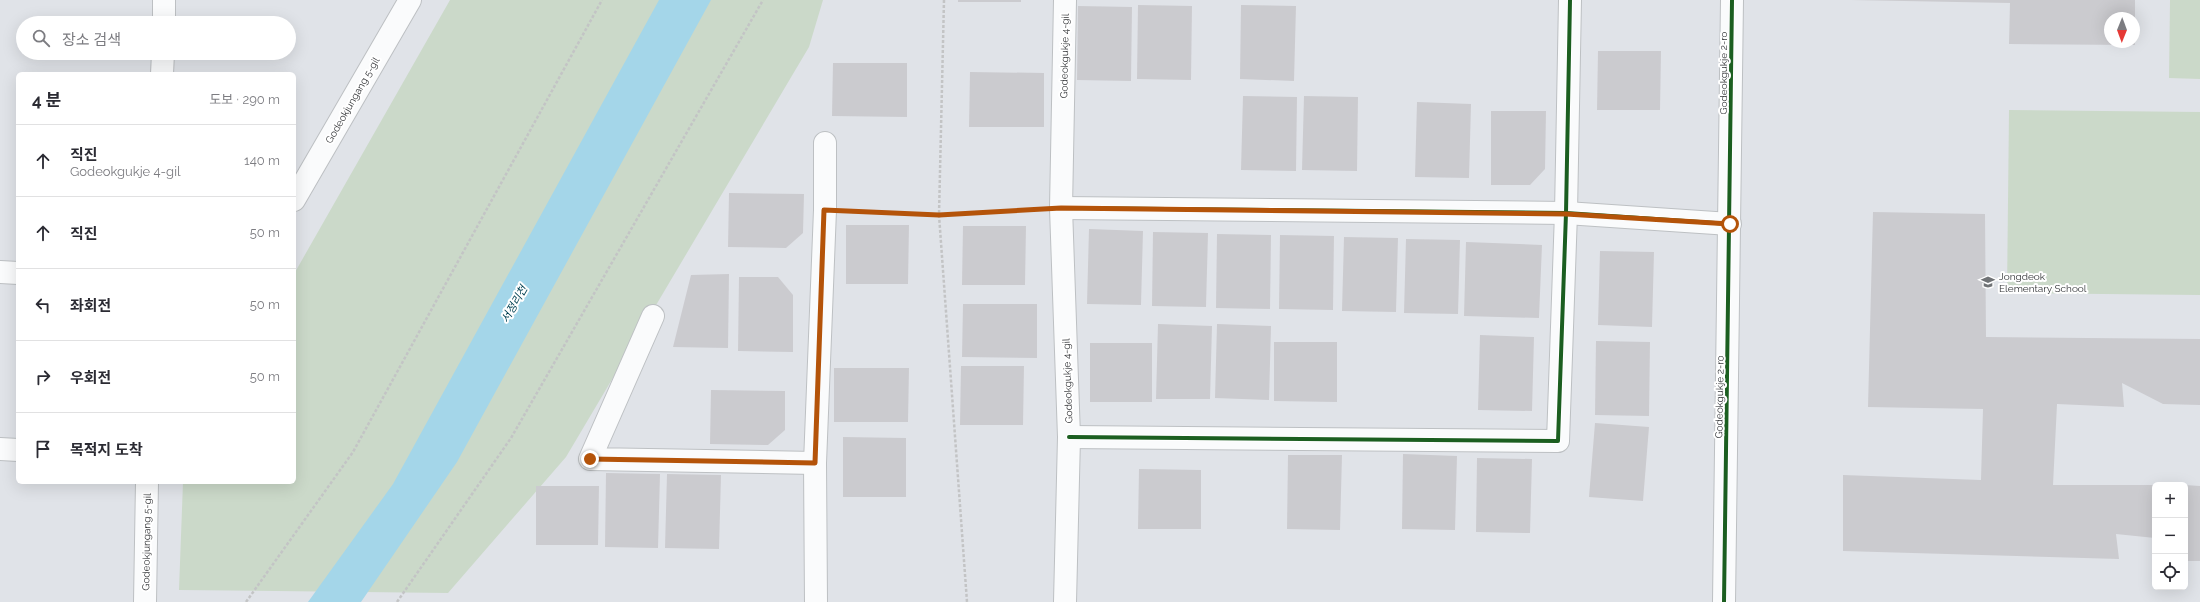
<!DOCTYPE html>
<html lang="ko">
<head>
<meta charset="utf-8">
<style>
	:root { --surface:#fff; --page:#f7f7f7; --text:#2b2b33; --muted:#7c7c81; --line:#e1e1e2 }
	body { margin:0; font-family:Raleway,"Noto Sans KR",sans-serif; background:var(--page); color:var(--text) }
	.controls { position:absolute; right:12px; bottom:12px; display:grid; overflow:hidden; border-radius:6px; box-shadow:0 4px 16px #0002 }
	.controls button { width:36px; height:36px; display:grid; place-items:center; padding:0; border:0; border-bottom:1px solid var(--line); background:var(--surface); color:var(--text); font:20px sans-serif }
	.compass { position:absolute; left:2104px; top:12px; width:36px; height:36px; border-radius:50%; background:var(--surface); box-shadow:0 4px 16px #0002; rotate:181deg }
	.stop { position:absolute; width:12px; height:12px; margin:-9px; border:3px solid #b45309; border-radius:50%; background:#fff }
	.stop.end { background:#b45309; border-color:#fff; box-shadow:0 1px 4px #0008 }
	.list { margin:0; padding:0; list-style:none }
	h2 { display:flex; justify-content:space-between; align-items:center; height:52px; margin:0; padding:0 16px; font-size:17px }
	h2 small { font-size:13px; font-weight:400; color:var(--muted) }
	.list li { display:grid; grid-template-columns:26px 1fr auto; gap:12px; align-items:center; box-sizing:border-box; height:72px; padding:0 16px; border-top:1px solid var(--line) }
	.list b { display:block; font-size:15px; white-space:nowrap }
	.list p { margin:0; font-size:13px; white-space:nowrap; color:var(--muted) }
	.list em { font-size:13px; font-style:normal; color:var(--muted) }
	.icon { flex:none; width:22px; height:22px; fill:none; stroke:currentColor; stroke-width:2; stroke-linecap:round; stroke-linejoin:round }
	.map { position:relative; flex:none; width:2200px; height:602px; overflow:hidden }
	.search { position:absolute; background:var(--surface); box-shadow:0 4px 16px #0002; left:16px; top:16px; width:280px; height:44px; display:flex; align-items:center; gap:10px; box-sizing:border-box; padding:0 14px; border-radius:22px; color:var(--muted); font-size:15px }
	.panel { position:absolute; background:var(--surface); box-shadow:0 4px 16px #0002; left:16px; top:72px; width:280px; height:412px; border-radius:6px }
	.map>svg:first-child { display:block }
	.green { fill:#cbd9c9 }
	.water { fill:#a4d6e9 }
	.building { fill:#cbcbcf }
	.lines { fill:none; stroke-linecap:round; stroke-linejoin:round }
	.minor-casing { stroke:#bdc0c3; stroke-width:24 }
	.tertiary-casing { stroke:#bdc0c3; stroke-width:24 }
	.path { stroke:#c3c4c5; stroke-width:2.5; stroke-dasharray:3 2; stroke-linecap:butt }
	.minor { stroke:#fafbfc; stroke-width:22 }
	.tertiary { stroke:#fafbfc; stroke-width:22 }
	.cycleway-casing { stroke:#fff; stroke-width:6 }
	.cycleway { stroke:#1b5e20; stroke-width:4 }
	.route { stroke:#b45309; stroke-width:5 }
	.labels { text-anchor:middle; stroke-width:4; stroke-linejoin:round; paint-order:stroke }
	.street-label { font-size:10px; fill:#343639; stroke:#fff }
	.poi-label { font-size:10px; fill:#343639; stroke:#fff; text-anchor:start }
	.water-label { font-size:11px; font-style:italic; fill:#004051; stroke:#fff }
</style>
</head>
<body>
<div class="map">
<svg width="2200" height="602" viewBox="0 0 2200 602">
	<rect width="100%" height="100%" fill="#e0e3e8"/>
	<g class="green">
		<path d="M450 0H823L809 47 566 457 448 593 179 590 183 482H294V274Z"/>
		<path d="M2170 0H2200V79L2169 78Z"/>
		<path d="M2009 110 2200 112V295L2007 293Z"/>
	</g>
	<path class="water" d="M659 0H711L457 462 361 602H308L393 484Z"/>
	<g class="building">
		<rect x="958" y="0" width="63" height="2"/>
		<path d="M1851 0H2135V18H2110V42H2135V45L2009 44 2010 3Z"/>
		<path d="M1138 5 1192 6 1191 80 1137 79Z"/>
		<path d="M1241 5 1296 6 1294 81 1240 79Z"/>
		<path d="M1078 6 1132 7 1131 81 1077 80Z"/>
		<path d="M1598 51H1661L1660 110H1597Z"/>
		<path d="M833 63H907V117L832 116Z"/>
		<path d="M970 72 1044 73V127H969Z"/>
		<path d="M1243 96 1297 97 1296 171 1241 170Z"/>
		<path d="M1304 96 1358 97 1357 171 1302 170Z"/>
		<path d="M1417 102 1471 104 1469 178 1415 177Z"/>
		<path d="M1491 111H1546L1545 169 1530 185H1491Z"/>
		<path d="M729 193 804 194 803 233 786 248 728 247Z"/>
		<path d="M1873 212 1985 214 1986 337 2200 339V405L2163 404 2122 383 2124 407 2057 404 2053 485H2155V538L2116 534 2119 559 1843 551V475L1981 480 1983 409 1868 407Z"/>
		<path d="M846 225H909L908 284H846Z"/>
		<path d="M963 226H1026L1025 285H962Z"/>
		<path d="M1089 229 1143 231 1141 305 1087 304Z"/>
		<path d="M1153 232 1208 233 1206 307 1152 306Z"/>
		<path d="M1217 234 1271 235 1270 309 1216 308Z"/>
		<path d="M1280 235 1334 236 1333 310 1279 309Z"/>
		<path d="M1344 237 1398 238 1396 312 1342 311Z"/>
		<path d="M1406 239 1460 240 1458 314 1404 313Z"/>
		<path d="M1466 242 1542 245 1539 318 1464 316Z"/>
		<path d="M1600 251 1654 252 1652 327 1598 325Z"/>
		<path d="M729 274 728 348 673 347 691 275Z"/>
		<path d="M739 277H778L793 295V352L738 351Z"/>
		<path d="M963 304H1037V358L962 357Z"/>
		<path d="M1158 324 1212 326 1210 399H1156Z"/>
		<path d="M1217 324 1271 326 1269 400 1215 398Z"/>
		<path d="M1480 335 1534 337 1532 411 1478 410Z"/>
		<path d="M1596 341 1650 342 1649 416 1595 415Z"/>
		<path d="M1274 342H1337V402L1274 401Z"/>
		<rect x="1090" y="343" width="62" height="59"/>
		<path d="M961 366H1024L1023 425H960Z"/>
		<path d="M834 368H909L908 422H834Z"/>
		<path d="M711 390 785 391V430L768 445 710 444Z"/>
		<path d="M1595 423 1649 427 1643 501 1589 497Z"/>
		<path d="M843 437 906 438V497H843Z"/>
		<path d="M1403 454 1457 456 1455 530 1402 529Z"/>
		<path d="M1288 455H1342L1340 530 1287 529Z"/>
		<path d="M1477 458 1532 459 1530 533 1476 532Z"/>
		<path d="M1139 469 1201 470V529H1138Z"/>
		<path d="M606 473 660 474 658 548 605 547Z"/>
		<path d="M667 474 721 475 719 549 665 548Z"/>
		<path d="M2185 485 2200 486V561H2185Z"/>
		<path d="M536 486H599L598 545H536Z"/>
	</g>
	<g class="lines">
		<g class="minor-casing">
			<g id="minor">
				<path d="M1065 0 1061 208 1069 437 1065 602"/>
				<path d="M164 23V0"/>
				<path d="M162 74 163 53"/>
				<path d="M294 200 410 0"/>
				<path d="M1061 208 1566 213 1730 224"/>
				<path d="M0 272 18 273"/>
				<path d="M653 316 590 459 815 463"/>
				<path d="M1069 437 1558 441 1566 213 1570 0"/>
				<path d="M0 449 18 450"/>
				<path d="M145 602 147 482"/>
				<path d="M816 602 815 463 825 210V143"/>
			</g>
		</g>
		<g class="tertiary-casing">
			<path id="tertiary" d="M1724 602 1732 0"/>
		</g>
		<g class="path">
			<path d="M944 0 939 215 967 602"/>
			<path d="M852 212 939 215 1033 210"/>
			<path d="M246 602 353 452 602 0"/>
			<path d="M397 602 511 438 763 0"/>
		</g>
		<use href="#minor" class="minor"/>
		<use href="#tertiary" class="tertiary"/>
		<g class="cycleway-casing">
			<g id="cycleway">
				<path d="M1061 208 1566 213 1730 224"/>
				<path d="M1069 437 1558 441 1566 213 1570 0"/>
				<path d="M1724 602 1732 0"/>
			</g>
		</g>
		<use href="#cycleway" class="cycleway"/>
	</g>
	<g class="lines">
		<path class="route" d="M590 459 815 463 824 210 939 215 1061 208 1566 214 1730 224"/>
	</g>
	<defs>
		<g id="school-bare" transform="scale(1.08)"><path d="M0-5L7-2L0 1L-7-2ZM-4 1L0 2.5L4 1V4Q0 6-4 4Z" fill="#707376" stroke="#fff" stroke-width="2.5" paint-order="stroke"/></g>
	</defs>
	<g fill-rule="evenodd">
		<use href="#school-bare" x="1988" y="282"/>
	</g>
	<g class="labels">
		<g class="street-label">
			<text transform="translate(1064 56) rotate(-89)" y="4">Godeokgukje 4-gil</text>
			<text transform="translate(1723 73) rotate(-90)" y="4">Godeokgukje 2-ro</text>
			<text transform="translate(352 100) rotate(-60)" y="4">Godeokjungang 5-gil</text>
			<text transform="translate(1067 381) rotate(-92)" y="4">Godeokgukje 4-gil</text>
			<text transform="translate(1719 397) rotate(-89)" y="4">Godeokgukje 2-ro</text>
			<text transform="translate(146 542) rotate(-89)" y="4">Godeokjungang 5-gil</text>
		</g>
		<g class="poi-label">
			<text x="1999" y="280">Jongdeok<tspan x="1999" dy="12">Elementary School</tspan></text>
		</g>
		<g class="water-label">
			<text transform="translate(514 304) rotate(-60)" y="4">서정리천</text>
		</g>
	</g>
</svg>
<div class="controls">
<button>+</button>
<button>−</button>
<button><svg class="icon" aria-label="locate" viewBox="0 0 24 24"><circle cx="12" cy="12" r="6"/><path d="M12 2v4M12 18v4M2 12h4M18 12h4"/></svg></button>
</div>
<svg class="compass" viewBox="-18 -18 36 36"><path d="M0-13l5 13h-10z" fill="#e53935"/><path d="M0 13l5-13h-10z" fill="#7c7c81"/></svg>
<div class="stop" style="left:1730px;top:224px"></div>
<div class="stop end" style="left:590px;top:459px"></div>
<div class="search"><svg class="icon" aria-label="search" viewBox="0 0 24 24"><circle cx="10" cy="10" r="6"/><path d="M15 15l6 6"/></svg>장소 검색</div>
<section class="panel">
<h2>4 분<small>도보 · 290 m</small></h2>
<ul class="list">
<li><svg class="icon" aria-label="ahead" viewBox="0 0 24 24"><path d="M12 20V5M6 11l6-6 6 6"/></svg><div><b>직진</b><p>Godeokgukje 4-gil</p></div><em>140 m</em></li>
<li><svg class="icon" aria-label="ahead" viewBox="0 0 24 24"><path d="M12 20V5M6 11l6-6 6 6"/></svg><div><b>직진</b></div><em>50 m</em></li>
<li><svg class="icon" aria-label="left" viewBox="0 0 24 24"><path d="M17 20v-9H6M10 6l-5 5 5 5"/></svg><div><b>좌회전</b></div><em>50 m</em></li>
<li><svg class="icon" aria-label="right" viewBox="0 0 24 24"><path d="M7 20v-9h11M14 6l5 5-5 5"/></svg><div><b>우회전</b></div><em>50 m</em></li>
<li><svg class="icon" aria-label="arrive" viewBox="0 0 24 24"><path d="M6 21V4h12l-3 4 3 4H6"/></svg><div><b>목적지 도착</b></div></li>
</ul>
</section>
</div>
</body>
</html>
